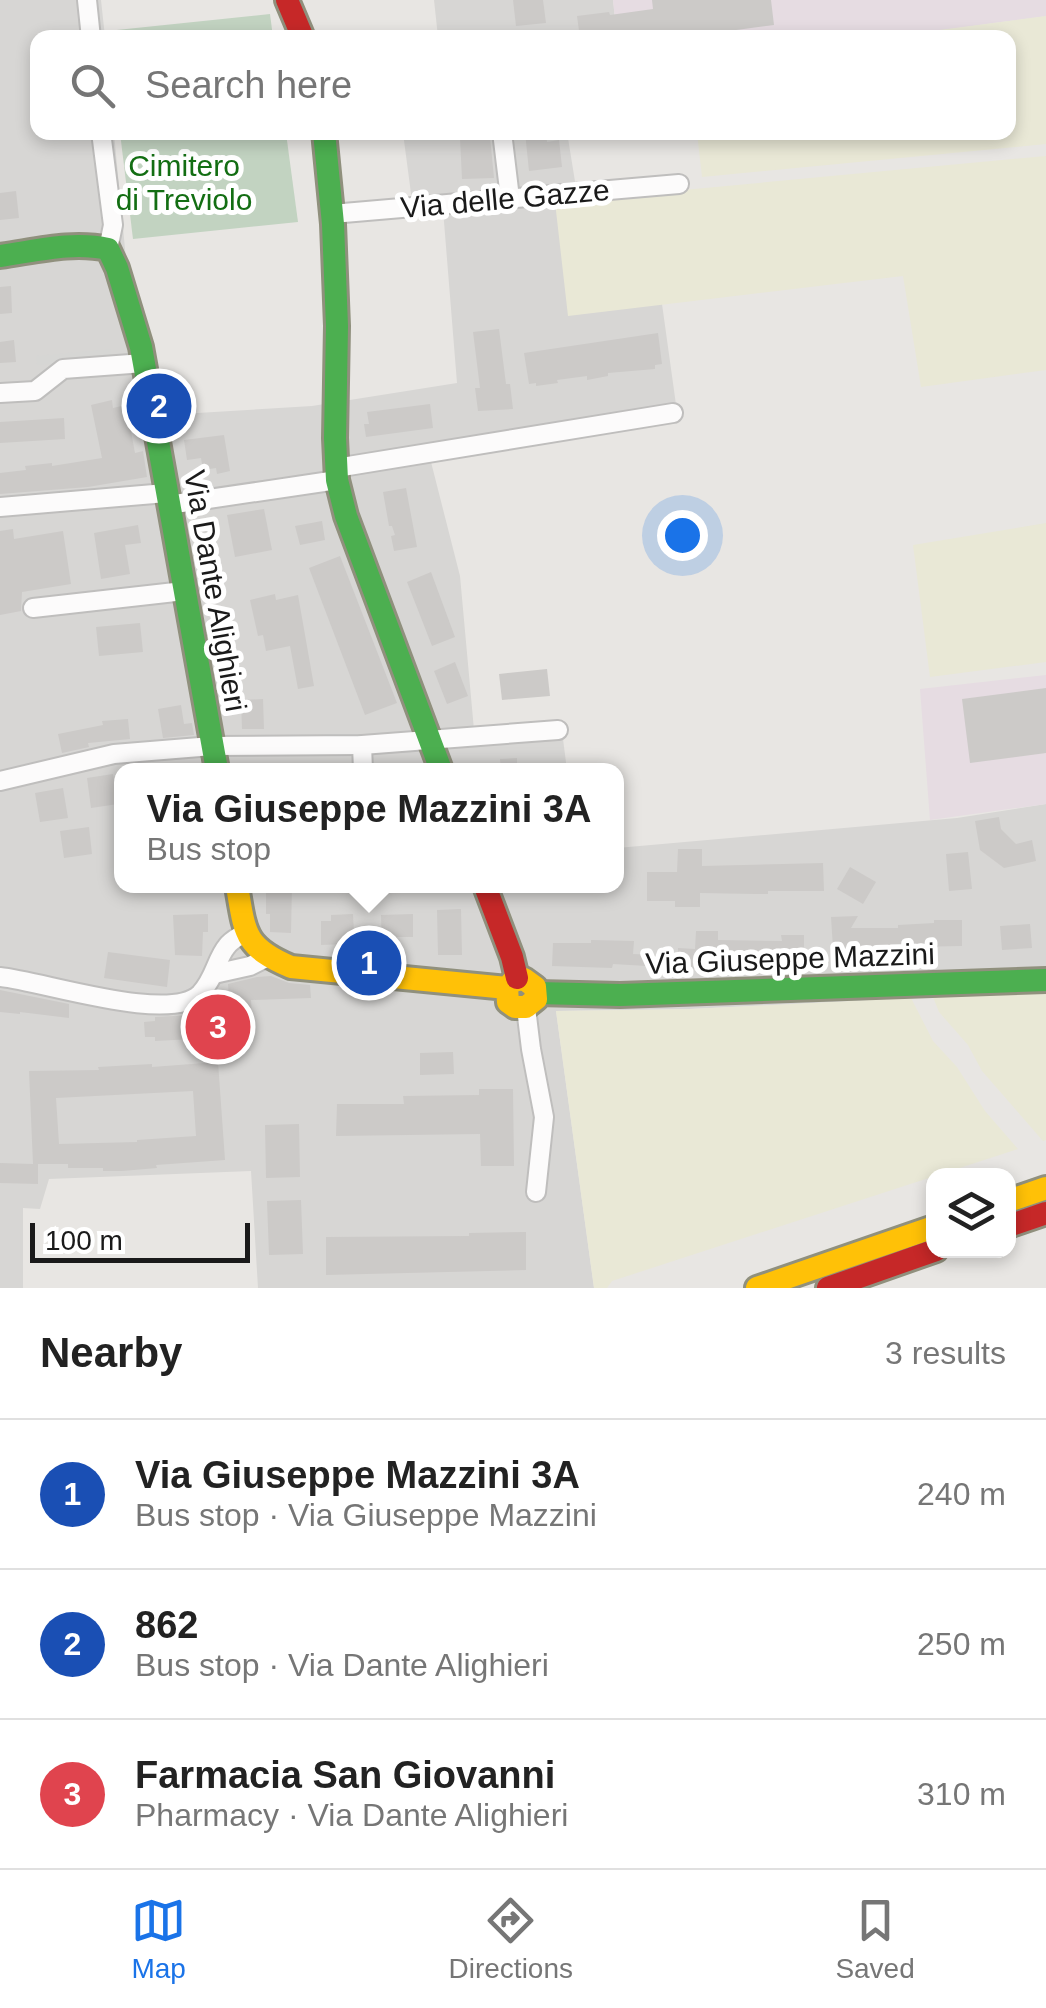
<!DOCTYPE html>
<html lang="en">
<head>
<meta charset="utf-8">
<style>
	:root { --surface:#fff; --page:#f2f2f2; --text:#222; --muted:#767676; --line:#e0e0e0; --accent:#1a73e8 }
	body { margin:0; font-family:Helvetica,sans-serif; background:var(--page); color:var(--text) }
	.controls { position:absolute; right:30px; bottom:30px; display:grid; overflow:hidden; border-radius:20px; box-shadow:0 5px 15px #0003 }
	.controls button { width:90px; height:90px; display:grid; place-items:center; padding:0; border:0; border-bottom:2px solid var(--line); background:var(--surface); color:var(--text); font:50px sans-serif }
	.scale { position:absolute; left:30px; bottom:25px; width:220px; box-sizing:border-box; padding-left:10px; border:5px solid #1a1a1a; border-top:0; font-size:28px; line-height:35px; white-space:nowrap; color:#1a1a1a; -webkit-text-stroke:8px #fff; paint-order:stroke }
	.you { position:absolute; left:682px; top:535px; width:35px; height:35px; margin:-25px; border:8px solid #fff; border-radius:50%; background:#1a73e8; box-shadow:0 0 0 15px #1a73e833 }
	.badge { display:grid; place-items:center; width:65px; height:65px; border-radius:50%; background:var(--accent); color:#fff; font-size:32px; font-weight:700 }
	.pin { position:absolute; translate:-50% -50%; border:5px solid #fff; box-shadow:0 2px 10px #0006 }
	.popup { position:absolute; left:114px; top:763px; width:510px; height:130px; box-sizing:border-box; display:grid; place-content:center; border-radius:20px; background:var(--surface); filter:drop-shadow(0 2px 8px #0005); font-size:32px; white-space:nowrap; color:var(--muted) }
	.popup b { font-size:38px; color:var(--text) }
	.popup::after { content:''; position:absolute; left:50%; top:100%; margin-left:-20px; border:20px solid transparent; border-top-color:var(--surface) }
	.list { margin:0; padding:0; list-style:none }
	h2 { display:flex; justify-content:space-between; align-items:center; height:130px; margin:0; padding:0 40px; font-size:42px }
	h2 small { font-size:32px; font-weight:400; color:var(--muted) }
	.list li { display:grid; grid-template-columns:65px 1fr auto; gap:30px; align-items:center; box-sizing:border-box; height:150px; padding:0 40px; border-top:2px solid var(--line) }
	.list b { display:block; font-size:38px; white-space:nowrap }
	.list p { margin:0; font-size:32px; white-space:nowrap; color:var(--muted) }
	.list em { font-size:32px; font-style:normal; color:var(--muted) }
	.icon { flex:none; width:55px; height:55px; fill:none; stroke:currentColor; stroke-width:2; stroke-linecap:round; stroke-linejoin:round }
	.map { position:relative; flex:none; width:1046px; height:1288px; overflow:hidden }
	.search { position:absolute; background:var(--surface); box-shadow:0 5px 15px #0003; left:30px; right:30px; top:30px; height:110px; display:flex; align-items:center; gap:25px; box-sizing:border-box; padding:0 35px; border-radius:20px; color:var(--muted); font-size:38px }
	.sheet { height:580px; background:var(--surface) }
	nav { display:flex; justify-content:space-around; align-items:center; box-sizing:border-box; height:140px; border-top:2px solid var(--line); background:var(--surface); font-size:28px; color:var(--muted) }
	nav a { display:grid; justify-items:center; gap:5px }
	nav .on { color:var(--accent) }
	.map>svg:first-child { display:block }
	.residential { fill:#d7d6d4 }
	.industrial { fill:#e6dce2 }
	.religious { fill:#d6d6d4 }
	.farmland { fill:#e9e8d6 }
	.cemetery { fill:#c2d3c1 }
	.building { fill:#cccac8; fill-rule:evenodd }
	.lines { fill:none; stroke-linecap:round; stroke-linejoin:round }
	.street-casing { stroke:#bfbebd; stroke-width:22 }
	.fast-casing { stroke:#90907d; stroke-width:28 }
	.slow-casing { stroke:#90907d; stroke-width:28 }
	.jam-casing { stroke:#90907d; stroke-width:28 }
	.street { stroke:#fcfbfb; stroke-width:18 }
	.fast { stroke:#4caf50; stroke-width:22 }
	.slow { stroke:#ffc107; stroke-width:22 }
	.jam { stroke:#c62828; stroke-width:22 }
	.labels { text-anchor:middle; stroke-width:10; stroke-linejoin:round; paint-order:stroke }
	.park-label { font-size:30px; fill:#136e13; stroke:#fff }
	.street-label { font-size:30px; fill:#1a1a1a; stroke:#fff }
</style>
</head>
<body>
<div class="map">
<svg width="1046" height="1288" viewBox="0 0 1046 1288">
	<rect width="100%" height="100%" fill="#e8e6e3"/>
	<g class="residential">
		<path d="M0 0H101L105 37 38 38V132L114 133 126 259 164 415 312 406 457 383 442 197 412 201 403 133 567 132 578 200 568 315 662 304 678 419 431 462 460 576 475 741 563 739 567 770H121V886H616L617 848 957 818 1046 804V992L689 1009 556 1011 594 1288H258L251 1171 49 1179 40 1209 23 1208V1288H0Z"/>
		<path d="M434 0H613L617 37H438Z"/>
	</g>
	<g class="industrial">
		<path d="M613 0H1046V16L885 38H617Z"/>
		<path d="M1046 675V804L930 820 920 689Z"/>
	</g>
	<path class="religious" d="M111 349V359L37 365 36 356Z"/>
	<g class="farmland">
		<path d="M1046 16V144L702 177 697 133 1008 132V38L886 37Z"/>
		<path d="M1046 156V370L921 387 903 276 568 316 555 202Z"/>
		<path d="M1046 523V662L930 677 913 545Z"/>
		<path d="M1046 992V1140L1043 1141 982 1071 968 1045 939 1012 933 997Z"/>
		<path d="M911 998 933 1041 957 1067 985 1111 1018 1149 612 1281 607 1288H594L556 1011 689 1009Z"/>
	</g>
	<g class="cemetery">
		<path d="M270 14 273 37H108L107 31Z"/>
		<path d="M120 133H286L298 222 133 239Z"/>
	</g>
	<g class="building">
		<path d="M513 0H543L546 23 516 26Z"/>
		<path d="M652 0H771L774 25 677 38H580L577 16 609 12 610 15 653 9Z"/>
		<path d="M525 132H546L547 142 559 140 562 167 529 171Z"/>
		<path d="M490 137 494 178 462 179 460 138Z"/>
		<path d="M16 191 19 218 0 220V193Z"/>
		<path d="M11 286 12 313 0 314V287Z"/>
		<path d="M499 329 506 384H510L513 409 478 411 475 388H480L473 332Z"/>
		<path d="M658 333 662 364 655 365V369L608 373V376L587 380V376L557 380 558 383 536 386V383L529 384 524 353Z"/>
		<path d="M14 340 16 362 0 363V342Z"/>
		<path d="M112 400 113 408 126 405 135 453 143 451 147 477 88 487 0 494V473L26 470 25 466 52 463V466L102 458 91 405Z"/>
		<path d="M430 404 433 428 366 437 364 424H369L367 412Z"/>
		<path d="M64 418 65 439 0 443V422Z"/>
		<path d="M224 435 230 471 217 474 216 468 203 470 201 458 187 460 184 440Z"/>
		<path d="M406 488 417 547 394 551 391 536 395 535 392 526H389L383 492Z"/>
		<path d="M264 509 272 550 235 557 227 515Z"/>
		<path d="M322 521 325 540 300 545 295 526Z"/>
		<path d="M138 525 141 543 125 545 130 574 101 579 94 533Z"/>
		<path d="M13 529 14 539 63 531 71 584 22 592 21 611 0 615V531Z"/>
		<path d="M340 556 397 703 365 715 309 568Z"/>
		<path d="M431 572 455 637 432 646 407 582Z"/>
		<path d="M275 594 276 600 298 595 314 686 298 689 290 646 266 651 263 635 258 636 250 600Z"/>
		<path d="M140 623 143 652 99 656 96 627Z"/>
		<path d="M455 662 468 696 447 704 434 671Z"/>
		<path d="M547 669 550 696 502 700 499 674Z"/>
		<path d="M1046 688V753L970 763 962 699Z"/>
		<path d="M263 699 264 729H242L241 700Z"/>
		<path d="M181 705 184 724 192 723 194 735 163 738 158 709Z"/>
		<path d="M128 719 130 739 88 743 89 747 62 753 58 734 103 725 102 721Z"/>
		<path d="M517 758V770H501L500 759Z"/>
		<path d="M113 774 118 804 91 808 87 778Z"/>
		<path d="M63 788 68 818 40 822 35 793Z"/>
		<path d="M999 817 1001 829 1016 844 1032 840 1036 861 1004 868 980 850 975 821Z"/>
		<path d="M89 827 92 854 64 858 60 831Z"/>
		<path d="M678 849H702V866L823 863 824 891H768V894H755L700 893V907H675V901H647V872H677Z"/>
		<path d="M968 852 972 889 949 891 946 854Z"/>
		<path d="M850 867 876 882 863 904 837 889Z"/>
		<path d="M266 886H292L291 933 270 932V914H266Z"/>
		<path d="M461 909 462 955H438L437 910Z"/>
		<path d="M208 914V932H203L202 956 175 955 173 915Z"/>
		<path d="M353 914 354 934H346V944L321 945V921H331V915Z"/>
		<path d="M413 914V937H397V948H382L381 915Z"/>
		<path d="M858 916 851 928H898V925L934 923V920H962V946L857 948 858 963 834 964 831 917Z"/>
		<path d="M1030 924 1032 948 1002 950 1000 926Z"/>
		<path d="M696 931H718V940L782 941 781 935H804V963L766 964V971L739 970V957L698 956V969L613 964 612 968 552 966 553 943H591V940L634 941 633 954 678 956V948L695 949Z"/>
		<path d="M108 952 170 960 167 987 104 978Z"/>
		<path d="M271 976 289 983 310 985 311 998 251 1000 253 1036 155 1041V1037H145L144 1022 155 1021V1017L230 1013 228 984 257 977Z"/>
		<path d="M0 990 69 1004V1018L20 1012V1014L0 1012Z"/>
		<path d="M453 1052 454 1074 420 1075V1053Z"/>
		<path d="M218 1062 225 1160 156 1165 157 1168 122 1171H103V1168H68V1164H38V1184L0 1183V1163L33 1164 29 1071 99 1070 98 1067 152 1064V1067ZM193 1091 196 1136 137 1140V1142L59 1144 56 1098Z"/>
		<path d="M479 1089H513L514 1166H481L480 1134 336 1136 337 1104H404L403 1096 479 1095Z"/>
		<path d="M299 1124 300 1177 266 1178 265 1125Z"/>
		<path d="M301 1200 303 1254 269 1255 267 1201Z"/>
		<path d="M526 1232V1270L326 1275V1237L469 1236V1233Z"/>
	</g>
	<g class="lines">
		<g class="street-casing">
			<g id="street">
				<path d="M87 0 91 38"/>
				<path d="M101 132 113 225 108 249"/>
				<path d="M502 132 510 198"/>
				<path d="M332 214 679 184"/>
				<path d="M0 393 35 391 63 369 144 363"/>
				<path d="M336 468 673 413"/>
				<path d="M168 505 337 480"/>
				<path d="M0 507 166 493"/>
				<path d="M33 608 184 591"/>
				<path d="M362 745 363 770"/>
				<path d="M0 781 114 754 212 746 362 745 558 730"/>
				<path d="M214 974 250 966 266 958"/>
				<path d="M0 977C42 981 169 1024 200 994 215 978 216 959 227 946 231 940 240 936 246 932"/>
				<path d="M526 1008 531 1049 544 1117 536 1192"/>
			</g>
		</g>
		<g class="fast-casing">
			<g id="fast">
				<path d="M324 132 333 224 337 326 335 438 337 480 346 516 441 770"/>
				<path d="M0 256C36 251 72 241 108 249L117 268 141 347 217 770"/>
				<path d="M537 993 620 995 1046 980"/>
			</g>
		</g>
		<g class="slow-casing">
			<g id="slow">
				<path d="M237 886C245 933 244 947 291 967L507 988 513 981 524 979 535 987 536 999 526 1007H515L508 1002 507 988"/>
				<path d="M1008 1201 1046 1188"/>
				<path d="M757 1288 934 1227"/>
			</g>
		</g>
		<g class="jam-casing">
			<g id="jam">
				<path d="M287 0 303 38"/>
				<path d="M485 886 512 957 517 978"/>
				<path d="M1008 1226 1046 1213"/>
				<path d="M828 1288 936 1250"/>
			</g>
		</g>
		<use href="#street" class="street"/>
		<use href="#fast" class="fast"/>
		<use href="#slow" class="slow"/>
		<use href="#jam" class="jam"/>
	</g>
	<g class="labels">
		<g class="park-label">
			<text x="184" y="176">Cimitero<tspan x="184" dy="34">di Treviolo</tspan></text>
		</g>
		<g class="street-label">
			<text transform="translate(505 199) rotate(-5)" y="10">Via delle Gazze</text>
			<text transform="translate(215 591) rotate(80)" y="10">Via Dante Alighieri</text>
			<text transform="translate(790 959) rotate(-2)" y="10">Via Giuseppe Mazzini</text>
		</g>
	</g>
</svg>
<div class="controls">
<button><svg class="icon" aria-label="layers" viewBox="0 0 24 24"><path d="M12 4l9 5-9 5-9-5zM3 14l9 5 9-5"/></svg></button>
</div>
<div class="scale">100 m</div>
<div class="you"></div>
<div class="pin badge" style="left:369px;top:963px;background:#1a4fb4">1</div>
<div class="popup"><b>Via Giuseppe Mazzini 3A</b>Bus stop</div>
<div class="pin badge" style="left:159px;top:406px;background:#1a4fb4">2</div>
<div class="pin badge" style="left:218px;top:1027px;background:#e0444e">3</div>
<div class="search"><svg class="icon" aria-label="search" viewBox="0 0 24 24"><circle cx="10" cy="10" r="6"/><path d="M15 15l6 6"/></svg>Search here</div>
</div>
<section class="sheet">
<h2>Nearby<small>3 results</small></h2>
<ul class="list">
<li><span class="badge" style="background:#1a4fb4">1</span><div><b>Via Giuseppe Mazzini 3A</b><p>Bus stop · Via Giuseppe Mazzini</p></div><em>240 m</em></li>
<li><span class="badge" style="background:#1a4fb4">2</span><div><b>862</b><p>Bus stop · Via Dante Alighieri</p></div><em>250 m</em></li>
<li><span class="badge" style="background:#e0444e">3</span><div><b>Farmacia San Giovanni</b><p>Pharmacy · Via Dante Alighieri</p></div><em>310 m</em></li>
</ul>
</section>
<nav>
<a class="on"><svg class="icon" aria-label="map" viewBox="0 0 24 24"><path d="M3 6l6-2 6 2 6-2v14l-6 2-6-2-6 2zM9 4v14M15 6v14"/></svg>Map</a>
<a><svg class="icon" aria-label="directions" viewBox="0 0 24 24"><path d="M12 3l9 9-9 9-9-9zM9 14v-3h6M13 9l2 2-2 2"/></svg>Directions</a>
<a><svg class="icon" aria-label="saved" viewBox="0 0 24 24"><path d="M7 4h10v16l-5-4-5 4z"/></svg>Saved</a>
</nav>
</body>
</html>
